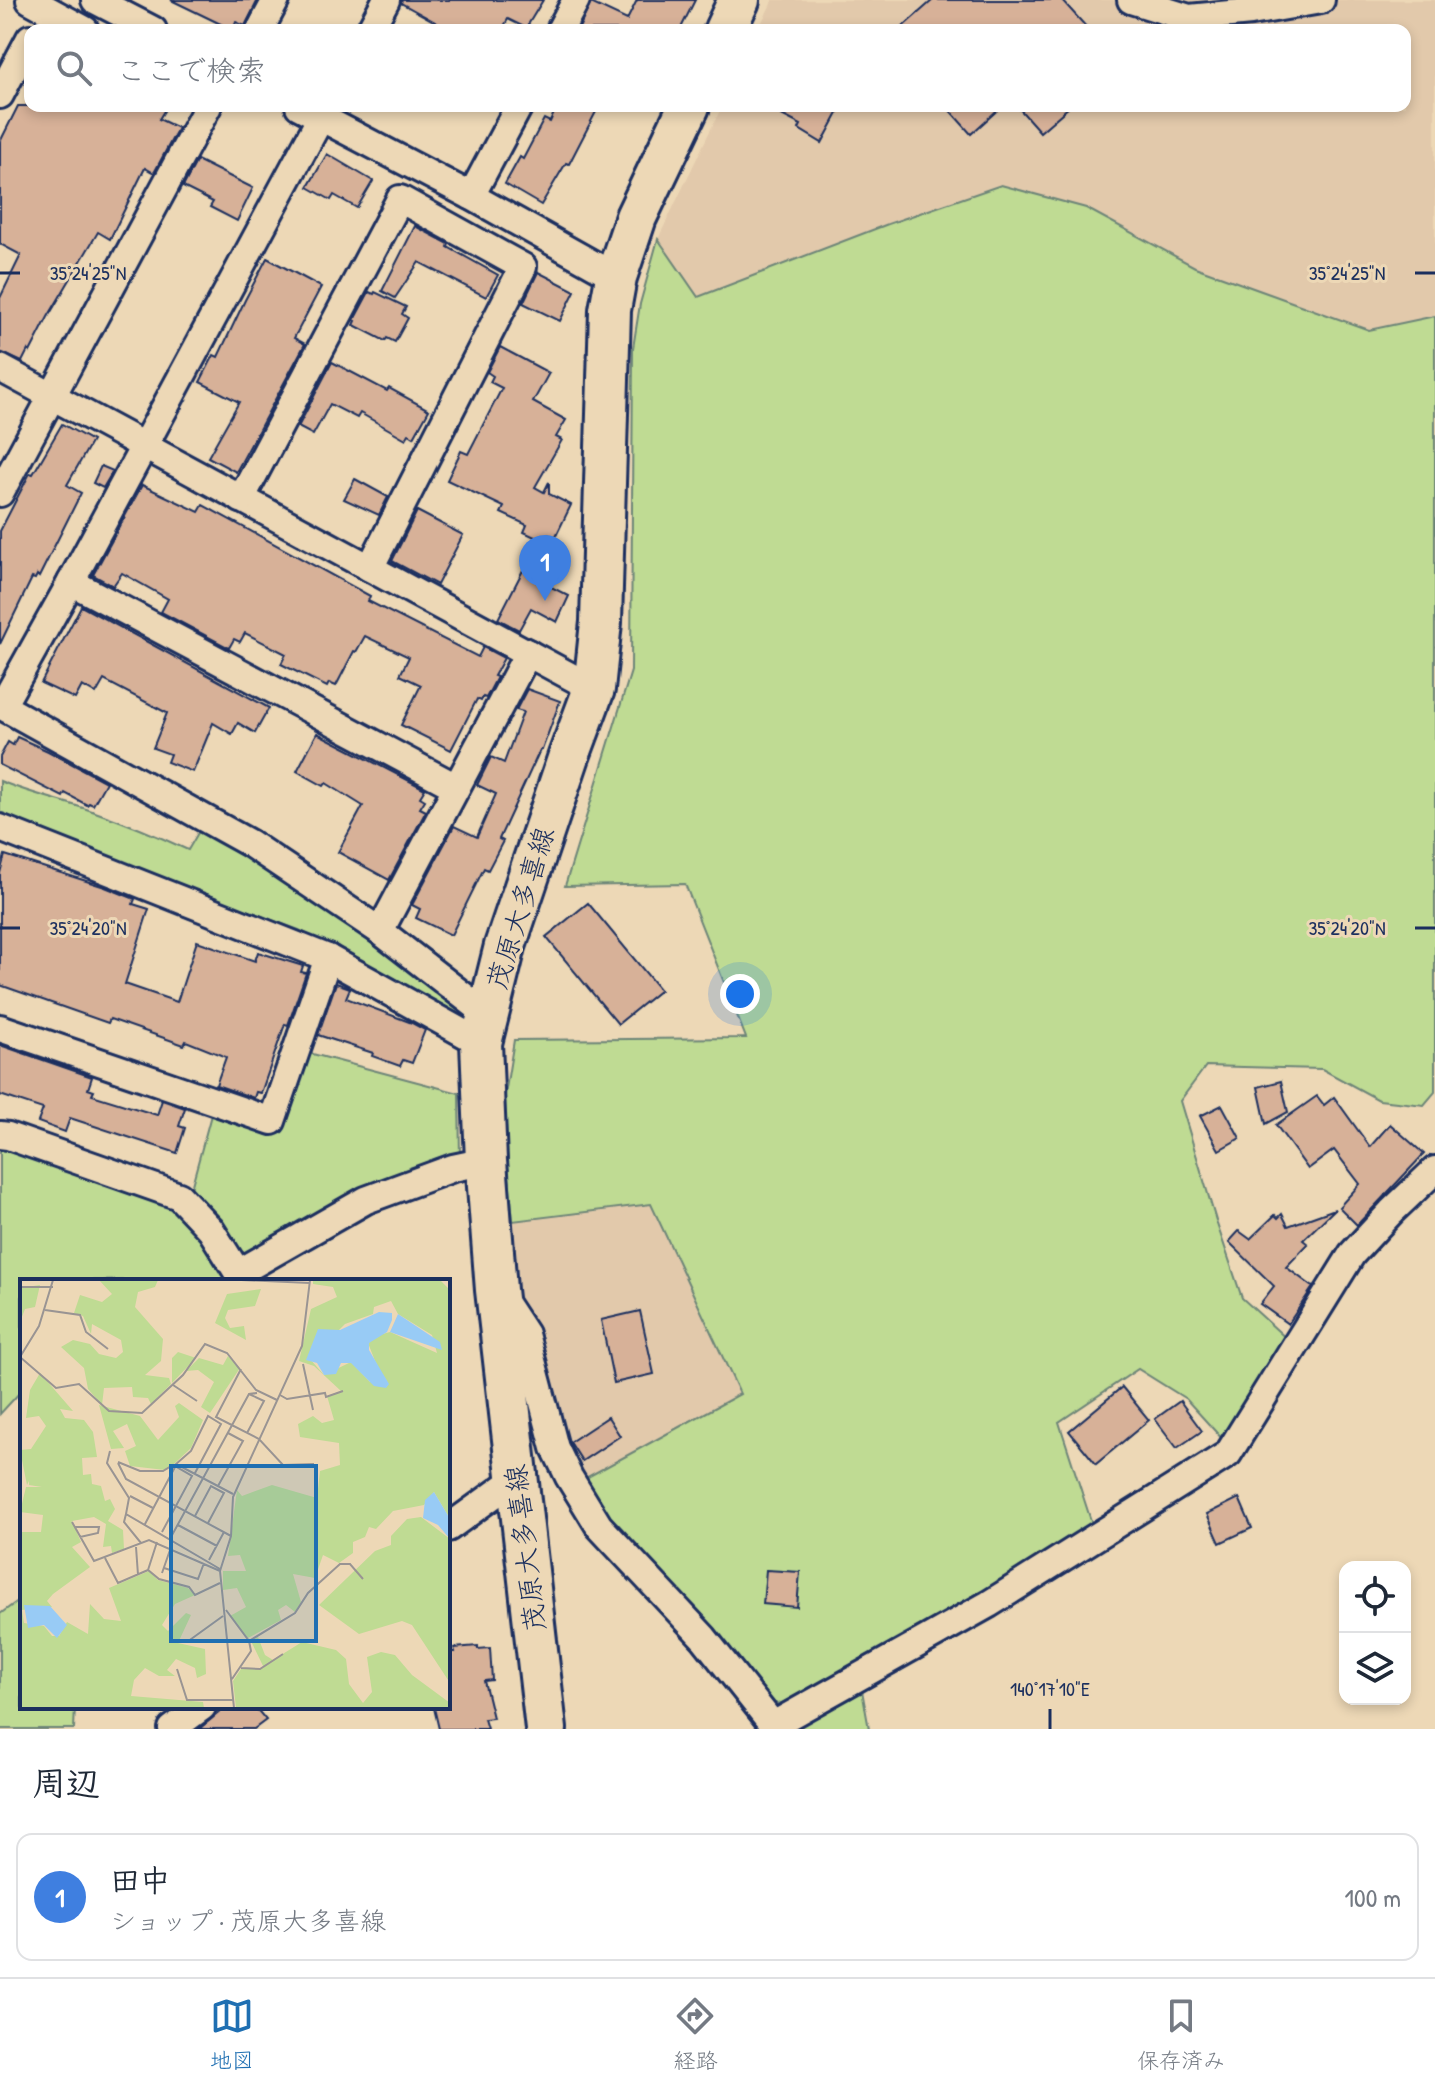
<!DOCTYPE html>
<html lang="ja">
<head>
<meta charset="utf-8">
<style>
	:root { --surface:#fff; --page:#f2f2f3; --text:#1f2937; --muted:#747a83; --line:#e0e1e3; --accent:#1f6fb2 }
	body { margin:0; font-family:"Patrick Hand","Klee One",sans-serif; background:var(--page); color:var(--text) }
	.controls { position:absolute; right:24px; bottom:24px; display:grid; overflow:hidden; border-radius:16px; box-shadow:0 4px 12px #0003 }
	.controls button { width:72px; height:72px; display:grid; place-items:center; padding:0; border:0; border-bottom:2px solid var(--line); background:var(--surface); color:var(--text); font:40px sans-serif }
	.you { position:absolute; left:740px; top:994px; width:28px; height:28px; margin:-20px; border:6px solid #fff; border-radius:50%; background:#1a73e8; box-shadow:0 0 0 12px #1a73e833 }
	.badge { display:grid; place-items:center; width:52px; height:52px; border-radius:50%; background:var(--accent); color:#fff; font-size:26px; font-weight:700 }
	.pin { position:absolute; translate:-50% -66px; filter:drop-shadow(0 2px 4px #0008) }
	.pin::after { content:''; position:absolute; top:42px; width:28px; height:24px; background:inherit; clip-path:polygon(0 0,100% 0,50% 100%) }
	.list { margin:0; padding:0; list-style:none }
	h2 { display:flex; justify-content:space-between; align-items:center; height:104px; margin:0; padding:0 32px; font-size:34px }
	h2 small { font-size:26px; font-weight:400; color:var(--muted) }
	.list li { display:grid; grid-template-columns:52px 1fr auto; gap:24px; align-items:center; box-sizing:border-box; height:128px; margin:0 16px 16px; padding:0 16px; border:2px solid var(--line); border-radius:16px }
	.list b { display:block; font-size:30px; white-space:nowrap }
	.list p { margin:0; font-size:26px; white-space:nowrap; color:var(--muted) }
	.list em { font-size:26px; font-style:normal; color:var(--muted) }
	.icon { flex:none; width:44px; height:44px; fill:none; stroke:currentColor; stroke-width:2; stroke-linecap:round; stroke-linejoin:round }
	.map { position:relative; flex:none; width:1435px; height:1729px; overflow:hidden }
	.search { position:absolute; background:var(--surface); box-shadow:0 4px 12px #0003; left:24px; right:24px; top:24px; height:88px; display:flex; align-items:center; gap:20px; box-sizing:border-box; padding:0 28px; border-radius:16px; color:var(--muted); font-size:30px }
	.sheet { height:248px; background:var(--surface) }
	nav { display:flex; justify-content:space-around; align-items:center; box-sizing:border-box; height:112px; border-top:2px solid var(--line); background:var(--surface); font-size:22px; color:var(--muted) }
	nav a { display:grid; justify-items:center; gap:4px }
	nav .on { color:var(--accent) }
	.map>svg:first-child { display:block }
	.built { fill:#e2c9ab }
	.green { fill:#bfdb93; stroke:#6d8578; stroke-width:2 }
	.building { fill:#d7b198; stroke:#1b2f5e; stroke-width:2 }
	.lines { fill:none; stroke-linecap:round; stroke-linejoin:round }
	.minor-casing { stroke:#1b2f5e; stroke-width:32 }
	.primary-casing { stroke:#1b2f5e; stroke-width:46 }
	.minor { stroke:#edd8b6; stroke-width:26 }
	.primary { stroke:#edd8b6; stroke-width:40 }
	.ticks { fill:none; stroke:#1b2f5e; stroke-width:3 }
	.labels { text-anchor:middle; stroke-width:6; stroke-linejoin:round; paint-order:stroke }
	.street-label { font-size:28px; fill:#1b2f5e; stroke:#edd8b6 }
	.inset-road { fill:none; stroke:#999493; stroke-width:2 }
	.view { fill:#1f6fb2; fill-opacity:0.15; stroke:#1f6fb2; stroke-width:4 }
	.inset-edge { fill:none; stroke:#1b2f5e; stroke-width:4 }
	.ticks-label { font-size:20px; text-anchor:middle; fill:#1b2f5e; stroke:#edd8b6; stroke-width:6; stroke-linejoin:round; paint-order:stroke }
</style>
</head>
<body>
<div class="map">
<svg width="1435" height="1729" viewBox="0 0 1435 1729">
	<rect width="100%" height="100%" fill="#edd8b6"/>
	<filter id="ink" filterUnits="userSpaceOnUse"><feTurbulence type="fractalNoise" baseFrequency=".0125" numOctaves="2"/><feDisplacementMap in="SourceGraphic" scale="16" xChannelSelector="R" yChannelSelector="G"/><feConvolveMatrix kernelMatrix="1 2 1 2 8 2 1 2 1" color-interpolation-filters="sRGB"/></filter>
	<g filter="url(#ink)">
		<g class="built">
			<path d="M773 0H1435V316L1369 330 1195 267 1086 208 888 224 697 297 658 239 722 106H1405V30H758Z"/>
			<path d="M650 1203 740 1394 582 1480 562 1433 519 1296 513 1221Z"/>
		</g>
		<g class="green">
			<path d="M1001 185 1086 208 1195 267 1369 330 1435 316V1092L1424 1105 1379 1100 1322 1069 1206 1066 1180 1101 1217 1224 1242 1298 1289 1341 1225 1442 1186 1399 1138 1369 1059 1422 1093 1527 792 1705 765 1702 596 1507 582 1480 740 1394 651 1204 513 1221 503 1107 514 1040 746 1038 685 884 565 886 631 671 633 348 640 304 658 239 698 297 888 224Z"/>
			<path d="M0 781C31 794 64 801 95 812 127 823 158 836 188 850L202 826 462 1002 461 1015 299 930 0 819Z"/>
			<path d="M305 1052 459 1093 460 1159 245 1260 189 1196 212 1111 276 1131Z"/>
			<path d="M0 1143 174 1203 235 1280 22 1281V1390L0 1414Z"/>
			<path d="M22 1598V1707H75L74 1729H0V1614Z"/>
			<path d="M861 1685 869 1729H796L802 1717Z"/>
		</g>
		<g class="building">
			<path d="M171 0H258L245 26 236 22 233 30Z"/>
			<path d="M402 0H543L526 28 508 19 502 30H432L437 23 401 3Z"/>
			<path d="M637 0H695L680 30H578L591 3 627 20Z"/>
			<path d="M933 0H1062L1089 30H899Z"/>
			<path d="M18 106H167L159 119 178 128 154 173 145 168 110 239 98 232 48 317 30 352 28 350 22 362 0 352V298L21 255 0 244V142Z"/>
			<path d="M557 106H599L569 164 566 163 541 205 505 184 520 157 523 159 544 119 550 122Z"/>
			<path d="M764 106H842L822 143 799 129 801 125Z"/>
			<path d="M946 106H1002L971 134Z"/>
			<path d="M1017 106H1070L1040 132Z"/>
			<path d="M327 154 373 181 357 208 334 195 331 200 308 187Z"/>
			<path d="M197 160 253 188 237 221 210 207 213 202 183 187Z"/>
			<path d="M415 226 449 244 448 247 498 275 486 297 419 262 395 298 382 291Z"/>
			<path d="M267 258 321 287 294 338 305 344 236 472 208 457 239 402 200 382 214 355 218 357 245 300Z"/>
			<path d="M538 272 575 291 560 321 523 303Z"/>
			<path d="M369 292 374 294 375 292 406 307 402 314 408 318 395 342 387 338 385 341 354 325 356 321 354 320Z"/>
			<path d="M500 347 549 373 533 402 566 420 556 437 562 440 535 487 544 492 549 482V494L571 505 555 538 549 535V586L569 596 557 622 531 608 519 630 498 619 539 539 524 532 527 525 501 513 504 507 447 480 461 451 468 454 502 388 490 382 493 376 487 372Z"/>
			<path d="M332 362 387 391 389 388 429 410 414 437 409 434 406 439 360 413 357 418 330 404 313 435 298 427Z"/>
			<path d="M62 424 92 441 67 485 81 493 39 577 37 575 35 579 32 578 0 644V531L30 473 33 474Z"/>
			<path d="M101 466 113 471 103 488 93 483Z"/>
			<path d="M355 479 388 497 379 515 344 499Z"/>
			<path d="M142 485 199 512 203 505 370 596 368 601 478 657 483 647 504 658 494 676 497 677 486 698 483 697 481 701 477 699 451 750 401 725 421 685 400 675 409 657 365 636 356 652 354 651 336 686 329 683 327 687 281 664 286 654 245 633 240 642 234 639 229 648 161 612 168 599 122 573 113 586 93 575Z"/>
			<path d="M417 511 463 535 437 585 392 561Z"/>
			<path d="M81 606 269 708 255 733 238 723 232 734 213 723 193 772 167 762 170 754 153 748 167 713 104 680 96 694 82 686 75 699 41 683Z"/>
			<path d="M527 689 560 701 542 750H540L499 839 503 841 488 870 484 868 451 935 416 918 420 909 412 905 454 826 477 837 496 794 477 785 491 757 504 763 523 712 516 710Z"/>
			<path d="M317 733 425 789 420 797 425 800 420 808 426 811 389 880 338 852 363 806 326 783 324 786 297 771Z"/>
			<path d="M17 737 48 751 106 782 93 805 89 803 87 805 65 793 63 797 0 765V757L8 742 13 745Z"/>
			<path d="M5 855 105 887 135 899 133 904 149 909 125 984 177 1002 197 941 255 961 258 952 303 966 301 972 306 973 288 1025 285 1024 261 1093 256 1092 254 1098 216 1085 226 1057 186 1041 184 1045 110 1019 108 1023 0 985V873Z"/>
			<path d="M588 903 660 990 618 1024 546 937Z"/>
			<path d="M336 983 350 988 346 998 412 1023 425 1030 412 1063 403 1060 400 1066 372 1056 373 1053 318 1035Z"/>
			<path d="M0 1045 92 1077 88 1089 94 1091 92 1095 157 1115 162 1100 185 1108 179 1126 185 1128 177 1153 70 1118 65 1132 38 1122 43 1109 0 1095Z"/>
			<path d="M1281 1081 1288 1112 1266 1124 1258 1087Z"/>
			<path d="M1317 1096 1324 1105 1334 1097 1370 1147 1390 1124 1424 1154 1357 1225 1339 1207 1360 1184 1334 1150 1308 1169 1276 1125Z"/>
			<path d="M1222 1105 1240 1138 1219 1150 1200 1116Z"/>
			<path d="M1335 1209 1303 1240 1308 1244 1286 1267 1313 1287 1288 1324 1260 1304 1274 1286 1229 1242 1239 1231 1250 1239 1275 1215 1278 1218 1282 1214 1288 1226Z"/>
			<path d="M640 1311 654 1374 614 1383 601 1320Z"/>
			<path d="M1122 1387 1149 1420 1096 1464 1069 1431Z"/>
			<path d="M1180 1401 1202 1431 1177 1448 1155 1419Z"/>
			<path d="M608 1417 620 1436 582 1461 570 1442Z"/>
			<path d="M1239 1498 1252 1528 1220 1543 1207 1514Z"/>
			<path d="M766 1570 800 1572 797 1607 763 1604Z"/>
			<path d="M478 1646V1649L490 1648 492 1680 484 1681 493 1718 484 1719 487 1729H439L434 1708 448 1707V1652H455L454 1648Z"/>
			<path d="M226 1707H255L266 1720 254 1729H199Z"/>
		</g>
		<g class="lines">
			<g class="minor-casing">
				<g id="minor">
					<path d="M30 0 85 30"/>
					<path d="M95 0 153 30"/>
					<path d="M1131 0 1189 18 1251 12 1321 0"/>
					<path d="M260 30 276 0"/>
					<path d="M370 30 386 0"/>
					<path d="M560 30 576 0"/>
					<path d="M0 95 30 38"/>
					<path d="M299 106 471 196 616 277"/>
					<path d="M471 196 519 106"/>
					<path d="M0 368 594 689"/>
					<path d="M0 493 208 106"/>
					<path d="M241 499 400 199 523 267 370 568"/>
					<path d="M71 582 456 787"/>
					<path d="M0 705 249 843 380 931 488 1015"/>
					<path d="M2 706 71 582 327 106"/>
					<path d="M0 828 328 958 481 1043"/>
					<path d="M380 931 528 653"/>
					<path d="M0 1028 272 1121 328 958"/>
					<path d="M0 1135 8 1136 179 1196 211 1230 238 1273 366 1200 453 1168 486 1161"/>
					<path d="M500 1296 525 1334 555 1448 569 1477 599 1526 704 1638 773 1725 774 1729"/>
					<path d="M448 1528 517 1478"/>
					<path d="M773 1725 989 1604 1228 1454 1352 1254 1391 1212 1435 1170"/>
					<path d="M172 1729 202 1707"/>
				</g>
			</g>
			<g class="primary-casing">
				<g id="primary">
					<path d="M725 30 739 0"/>
					<path d="M546 1729 496 1290 486 1161 481 1043 505 946 569 756 594 689 601 622 610 310 616 277 636 217 689 106"/>
				</g>
			</g>
			<use href="#minor" class="minor"/>
			<use href="#primary" class="primary"/>
		</g>
	</g>
	<path class="ticks" d="M0 273H20M1415 273H1435M0 928H20M1415 928H1435M1050 1709V1729"/>
	<g class="labels">
		<g class="street-label">
			<text transform="translate(520 908) rotate(-73)" y="10">茂原大多喜線</text>
			<text transform="translate(525 1548) rotate(-97)" y="10">茂原大多喜線</text>
		</g>
	</g>
	<g transform="translate(20 1279)">
		<rect width="430" height="430" fill="#edd8b6"/>
		<path d="M79 1H138L135 8 118 13 115 28 143 60 141 82 125 96 149 99 151 105 131 125 128 119 113 118 112 108 84 109 82 126 68 110 64 89 41 68 53 61 70 65 79 75 96 79 103 73 101 61 72 45 71 55 63 37 54 34 60 16 82 23 92 15ZM293 1H420L430 11V240L414 213 404 226 373 232 356 250 349 248 345 258 333 263V274L319 284 303 276 295 299 273 295 281 323 275 333 266 326 258 331 261 341 228 359 210 337 226 328 217 309 203 311V292H226L220 276 208 277 217 211 222 217 252 206 297 219 300 192 320 186 319 164 280 158 278 145 293 137 302 144 314 141 307 117 321 112 294 87 279 82 291 30 317 18 313 8 293 5ZM371 22 378 35 412 56 417 74 370 53 355 57 348 64 357 87 350 103 331 83 304 96 290 80 325 45 353 35 354 28ZM20 6 15 28 5 30 0 43V9ZM241 10 235 27 208 31 205 39 210 49 224 47 226 61 195 44 207 15ZM158 73 176 79 152 104V79ZM208 77 220 89 190 134 181 128 194 103 178 91 166 92 179 79 203 86ZM20 94 53 132 40 130 45 139 64 141 73 153 77 178 62 179 63 196 71 195 72 205 81 207 85 222 90 220 95 230 88 242 103 251 104 270 92 274 91 267 83 268 86 245 74 238 52 242 61 263 52 268 70 288 33 315 27 322 32 328 2 331 4 344 24 347 32 357H39L47 343 68 355 70 325 84 340 101 342 89 309 129 292 138 301 168 309 175 316 155 325 142 346 148 352 166 334 171 336 158 364 185 370 186 395 177 399 175 389 156 380 147 391 155 397H139L125 389 114 401 111 417 183 423 184 429H0V253H21L23 236 0 233 6 208H22L9 206V202L7 206 0 171 11 170 26 147 19 137 6 139 10 111ZM159 124 183 141 171 169 154 185 145 191 110 187 105 172 116 167 107 145 93 152 104 169 91 170 79 126 120 137 138 161 159 138 155 127ZM401 238 430 260V404L392 346 382 342 339 355 299 326 355 272 371 266V257L387 240ZM238 358 245 376 253 381 282 363 316 371 326 380 329 405 343 424 352 413 347 378 361 373 375 376 392 396 430 424V429H216L213 402 221 390 244 389 231 362Z" fill="#bfdb93" fill-rule="evenodd"/>
		<path d="M359 33 372 34V41L367 53 349 64V71L369 105 366 109 354 107 331 84H321L316 95 304 96 297 84 286 81 298 50 320 51ZM378 35 420 63 422 71 370 53ZM414 213 430 240V260L418 246 403 239 405 221ZM4 326 30 327 47 346 37 359 24 346 8 349Z" fill="#98cbf5"/>
		<path class="inset-road" d="M221 1 290 4M0 8H33M25 31 60 36 66 53 88 70M0 78 36 109 59 105 89 132 122 134 163 96 185 65 207 74 236 111 257 121M0 78 19 47 33 1M283 85 293 131M221 90 196 138 239 160 263 186 294 185M153 106 177 122M260 116 267 120 305 114 306 118 323 112M227 154 244 122 229 115M90 172 87 184 109 219 106 235 200 290M98 183 120 192H143L153 186 172 197 142 253M98 184 106 200 211 257M175 194 201 145 188 137 171 172 156 185 213 215M198 207 223 162 208 154M110 217 133 229M106 235 104 243 121 264M175 237 191 207 204 214 188 244M52 243 74 282 129 261 200 292M125 245 155 188M158 246 197 267M55 248H79L78 254 60 258M151 258 229 115 237 114M116 268 118 296M85 279 98 304 128 291 139 300 169 308 175 316 200 304M189 281 204 253M144 289 178 300 184 284M128 291 137 263M142 294 150 271M206 331 229 362 231 372 212 400M229 362 275 334 288 314 320 285H330L343 300M167 363 203 337M221 389 240 390 263 375M157 390 167 421H213M214 429 200 292 211 257 213 218 282 67 290 1"/>
		<path class="view" d="M151 187H296V362H151Z"/>
		<rect width="430" height="430" class="inset-edge"/>
	</g>
	<g class="ticks-label">
		<text x="88" y="280">35°24'25"N</text>
		<text x="1347" y="280">35°24'25"N</text>
		<text x="88" y="935">35°24'20"N</text>
		<text x="1347" y="935">35°24'20"N</text>
		<text x="1050" y="1696">140°17'10"E</text>
	</g>
</svg>
<div class="controls">
<button><svg class="icon" aria-label="locate" viewBox="0 0 24 24"><circle cx="12" cy="12" r="6"/><path d="M12 2v4M12 18v4M2 12h4M18 12h4"/></svg></button>
<button><svg class="icon" aria-label="layers" viewBox="0 0 24 24"><path d="M12 4l9 5-9 5-9-5zM3 14l9 5 9-5"/></svg></button>
</div>
<div class="you"></div>
<div class="pin badge" style="left:545px;top:601px;background:#3f7fe0">1</div>
<div class="search"><svg class="icon" aria-label="search" viewBox="0 0 24 24"><circle cx="10" cy="10" r="6"/><path d="M15 15l6 6"/></svg>ここで検索</div>
</div>
<section class="sheet">
<h2>周辺<small></small></h2>
<ul class="list">
<li><span class="badge" style="background:#3f7fe0">1</span><div><b>田中</b><p>ショップ · 茂原大多喜線</p></div><em>100 m</em></li>
</ul>
</section>
<nav>
<a class="on"><svg class="icon" aria-label="map" viewBox="0 0 24 24"><path d="M3 6l6-2 6 2 6-2v14l-6 2-6-2-6 2zM9 4v14M15 6v14"/></svg>地図</a>
<a><svg class="icon" aria-label="directions" viewBox="0 0 24 24"><path d="M12 3l9 9-9 9-9-9zM9 14v-3h6M13 9l2 2-2 2"/></svg>経路</a>
<a><svg class="icon" aria-label="saved" viewBox="0 0 24 24"><path d="M7 4h10v16l-5-4-5 4z"/></svg>保存済み</a>
</nav>
</body>
</html>
